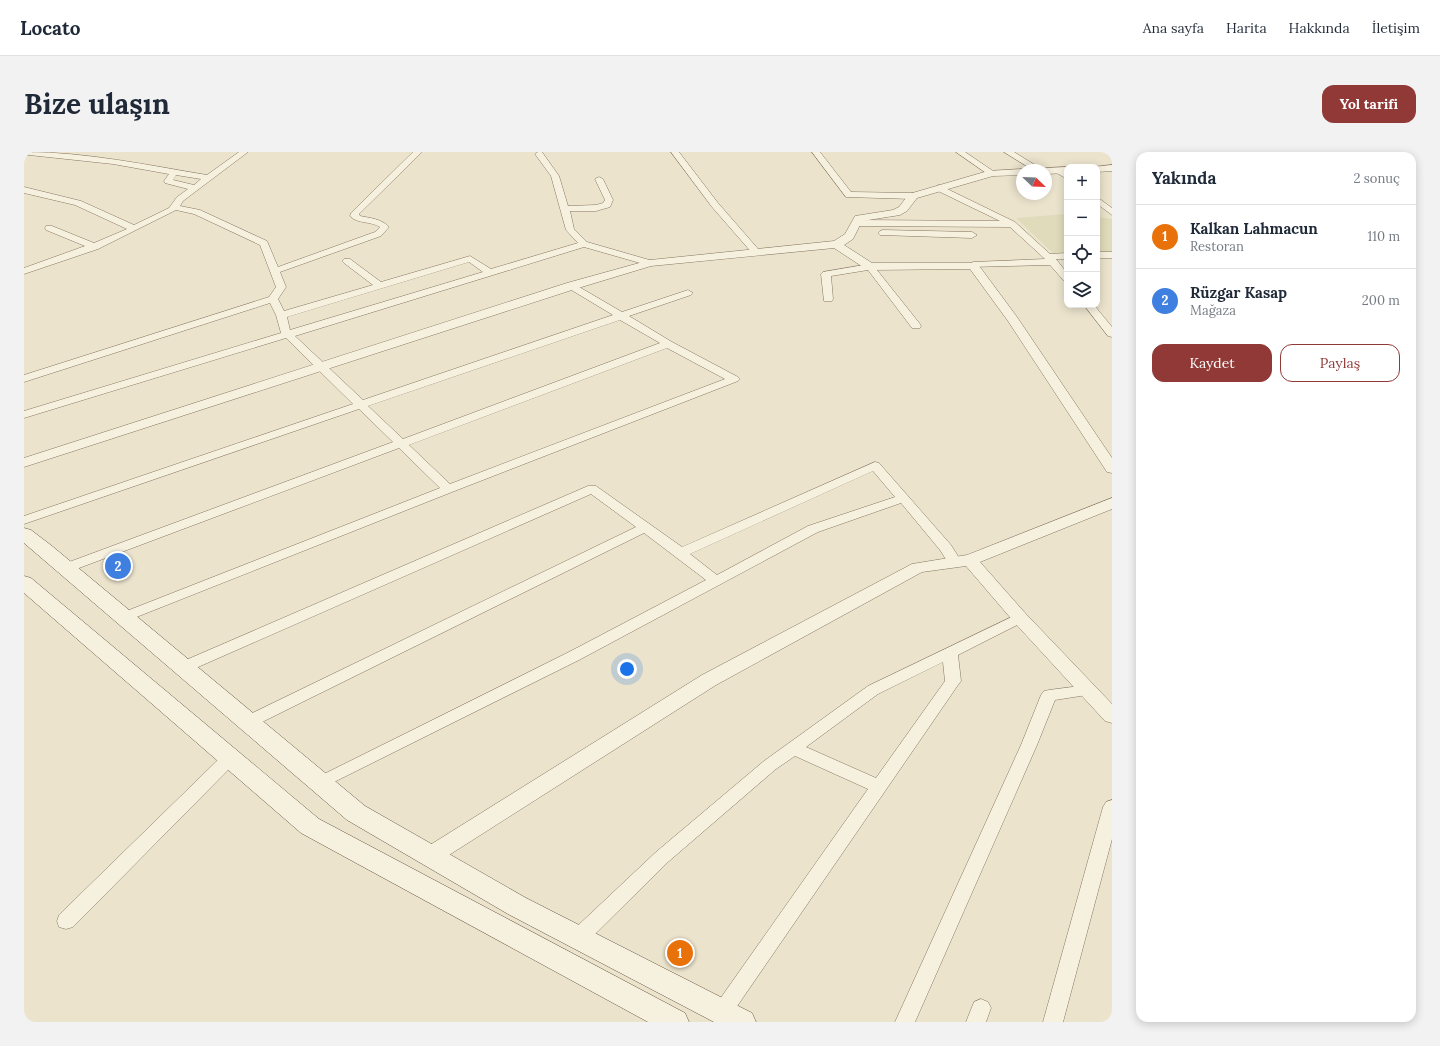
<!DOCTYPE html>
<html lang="tr">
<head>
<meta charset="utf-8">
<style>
	:root { --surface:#fff; --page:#f2f2f3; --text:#1f2937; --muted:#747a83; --line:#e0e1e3; --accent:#903937 }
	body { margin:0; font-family:Lora,serif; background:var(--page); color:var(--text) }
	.controls { position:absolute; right:12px; top:12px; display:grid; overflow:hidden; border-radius:8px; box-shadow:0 2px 10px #0003 }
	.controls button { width:36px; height:36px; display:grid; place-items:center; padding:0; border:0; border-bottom:1px solid var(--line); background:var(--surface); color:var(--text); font:20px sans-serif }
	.compass { position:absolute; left:992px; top:12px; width:36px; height:36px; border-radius:50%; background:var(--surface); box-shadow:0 2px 10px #0003; rotate:113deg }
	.you { position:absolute; left:603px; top:517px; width:14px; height:14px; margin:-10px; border:3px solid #fff; border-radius:50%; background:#1a73e8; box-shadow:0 0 0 6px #1a73e833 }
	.badge { display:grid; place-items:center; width:26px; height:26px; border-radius:50%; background:var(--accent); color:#fff; font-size:13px; font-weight:700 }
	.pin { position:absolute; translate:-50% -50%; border:2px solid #fff; box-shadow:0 1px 4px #0006 }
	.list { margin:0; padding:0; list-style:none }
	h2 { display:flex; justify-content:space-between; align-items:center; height:52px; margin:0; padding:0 16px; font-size:17px }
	h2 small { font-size:13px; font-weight:400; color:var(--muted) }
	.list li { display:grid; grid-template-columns:26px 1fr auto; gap:12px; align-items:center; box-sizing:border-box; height:64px; padding:0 16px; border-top:1px solid var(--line) }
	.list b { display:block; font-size:15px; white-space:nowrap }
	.list p { margin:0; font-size:13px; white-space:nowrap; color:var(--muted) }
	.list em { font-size:13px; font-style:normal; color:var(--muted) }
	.actions { display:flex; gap:8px; padding:12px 16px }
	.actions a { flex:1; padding:9px 0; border:1px solid var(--accent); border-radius:12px; text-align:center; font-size:14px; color:var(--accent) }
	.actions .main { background:var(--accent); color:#fff }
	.icon { flex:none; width:22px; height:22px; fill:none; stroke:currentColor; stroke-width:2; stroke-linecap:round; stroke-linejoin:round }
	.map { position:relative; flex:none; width:1088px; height:870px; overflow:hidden; border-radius:12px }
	header { display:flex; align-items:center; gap:24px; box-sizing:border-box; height:56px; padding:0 20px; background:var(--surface); border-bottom:1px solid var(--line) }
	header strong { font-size:19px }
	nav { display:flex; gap:22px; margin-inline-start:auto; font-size:14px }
	.intro { display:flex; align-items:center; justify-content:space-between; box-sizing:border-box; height:96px; padding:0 24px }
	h1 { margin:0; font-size:28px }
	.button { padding:10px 18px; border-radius:12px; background:var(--accent); color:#fff; font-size:14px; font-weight:700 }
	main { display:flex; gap:24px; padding:0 24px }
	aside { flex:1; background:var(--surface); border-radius:12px; box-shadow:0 2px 10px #0003 }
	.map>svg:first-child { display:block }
	.farmland { fill:#e0dbba }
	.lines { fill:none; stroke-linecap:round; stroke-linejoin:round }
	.minor-casing { stroke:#877661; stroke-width:1 }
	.tertiary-casing { stroke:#877661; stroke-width:1 }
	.secondary-casing { stroke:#695844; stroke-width:1 }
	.minor { fill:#f6f0df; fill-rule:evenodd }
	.tertiary { fill:#f6f0df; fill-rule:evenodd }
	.secondary { fill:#f6f0df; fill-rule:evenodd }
</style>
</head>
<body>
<header>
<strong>Locato</strong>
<nav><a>Ana sayfa</a><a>Harita</a><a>Hakkında</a><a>İletişim</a></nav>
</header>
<div class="intro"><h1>Bize ulaşın</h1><a class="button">Yol tarifi</a></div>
<main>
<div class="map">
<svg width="1088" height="870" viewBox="0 0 1088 870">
	<rect width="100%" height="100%" fill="#ebe3cc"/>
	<g class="farmland">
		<path d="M1043 62V102L1031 103 992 66Z"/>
		<path d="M1073 65 1088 67V100L1073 101Z"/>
	</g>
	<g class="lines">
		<g class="minor-casing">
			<g id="minor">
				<path d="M2 0C62 0 123 13 183 23L215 0H224L159 49 156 54 176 58 243 89 254 115 351 80 356 75C347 69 333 72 326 64L327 61 389 0H398L335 62 336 64C346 66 358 67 365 75L357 84 256 120 262 135 254 147 260 159 349 133 320 111 318 109 320 107H326L357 130 446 104 467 117 554 91 542 78 527 24 511 2 514 0H518L535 24 544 54 572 53 579 51 581 48 571 27 575 25 579 27 589 48 586 55 572 59H546L550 77 563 90 629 109 631 111 629 113H623L560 95 271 184 339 248 589 163 544 136 542 134 544 132H550L598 160 664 138 669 141 667 143 605 164 648 190 714 225 716 227 714 229 428 340 105 468 100 470 95 468 93 465 95 462 416 336 375 296 47 419 42 420 37 419 35 416 37 413 369 290 335 257 0 372V364L329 252 262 186 0 266V259L257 181 252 163 246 151 0 230V223L245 145 252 135 236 93 170 62 152 58 74 97 0 122V116L61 94 22 78 21 76 22 74H28L70 91 103 77 51 53 0 41V35L57 49 110 73 145 56 153 45 164 37 141 31 140 29 145 22 89 12 5 3H2ZM152 23 177 27 170 33 149 28ZM445 110 459 120 266 178 263 165ZM596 168 636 191 379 287 344 254ZM643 196 701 227 426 332 385 293Z"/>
				<path d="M647 0H655L694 51 735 98 737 100 735 102H729L688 55Z"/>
				<path d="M788 0H796L827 40 889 41 893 44 889 47 822 45Z"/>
				<path d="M932 0H941L972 21 971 23H965Z"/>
				<path d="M980 0H990L1019 18H1009Z"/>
				<path d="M1031 16H1037L1043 21V27L1031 20Z"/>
				<path d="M915 33 991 70 1026 102 1043 101V107H1032L1043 121V130L1040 129 1026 113 946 115 944 113 949 110 1021 107 986 75 832 74 828 71 832 68 976 69 912 38 911 36Z"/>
				<path d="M1073 45 1088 56V63L1073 52Z"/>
				<path d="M859 78 948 80 953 83 948 86 856 83 854 81 856 79Z"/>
				<rect x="1073" y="100" width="15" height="6"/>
				<path d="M846 112 849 113 896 172 897 174 896 176H888L844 118 807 124 809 147 808 149H800L797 122 799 120Z"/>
				<path d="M1060 153H1070L1088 175V185L1084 184Z"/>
				<path d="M851 310 855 311 927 393 937 409 935 412 930 413 925 412 916 398 877 351 794 380 555 508 296 637 290 635 288 631 290 627 545 500 682 428 620 381 230 574 224 576 218 574 216 570 218 566 612 375 567 342 165 519 160 520 155 519 152 515 155 511 564 334H572L658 395ZM849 319 871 345 784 374 693 423 666 402Z"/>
				<path d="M996 461 1001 463 1003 466 1001 469 934 503 937 529 934 533 705 866 698 869 691 866 688 860 691 854 844 637 771 604 752 617 644 710 561 792 554 794 547 792 545 786 547 780 632 700 740 609 844 534ZM919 510 921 529 852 626 782 595 854 542Z"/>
				<path d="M1064 533 1069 534 1072 538 1069 542 1031 548 1013 593 891 870H871L997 593 1017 543 1020 539 1025 538Z"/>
				<path d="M206 600 212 602 214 606 212 610 49 775 42 777 35 775 33 769 35 763 200 602Z"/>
				<path d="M1088 648V687L1039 870H1019L1079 655 1082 650Z"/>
				<path d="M957 847 964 850 967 856 962 870H942L950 850Z"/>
			</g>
		</g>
		<g class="tertiary-casing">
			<g id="tertiary">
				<path d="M1088 13V19L1073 20V15H1069Z"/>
				<path d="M1043 15V21L1022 22V18H1018L1022 16Z"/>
				<path d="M998 17 1002 18H998V23L969 24 893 46 883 59 876 63 838 69 829 87 820 93 848 111H953L993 165 1088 306V321L1083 320 984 169 946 117 846 118 842 117 810 96 627 114 551 137 0 315V306L543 131 626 108 810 89 821 82 831 64 869 58 875 55 885 42 964 19Z"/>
				<path d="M1088 346V357L956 410 1002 462 1088 552V571L1081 569 990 470 942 414 898 420 692 533 414 710 406 713 398 710 395 704 398 698 678 523 888 412 943 403Z"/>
			</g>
		</g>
		<g class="secondary-casing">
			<g id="secondary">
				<path d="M0 376 7 378 28 394 341 654 502 746 728 861 732 870H690L484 762 323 668 0 391Z"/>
				<path d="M0 424 7 426 295 667 661 861 665 870H624L277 681 0 441Z"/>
			</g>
		</g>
		<use href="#minor" class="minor"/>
		<use href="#tertiary" class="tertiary"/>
		<use href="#secondary" class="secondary"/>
	</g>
</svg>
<div class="controls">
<button>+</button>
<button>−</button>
<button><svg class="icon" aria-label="locate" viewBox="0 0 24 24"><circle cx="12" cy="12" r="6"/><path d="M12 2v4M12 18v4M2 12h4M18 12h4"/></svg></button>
<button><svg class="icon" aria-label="layers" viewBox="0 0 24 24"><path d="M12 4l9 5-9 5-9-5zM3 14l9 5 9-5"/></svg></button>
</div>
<svg class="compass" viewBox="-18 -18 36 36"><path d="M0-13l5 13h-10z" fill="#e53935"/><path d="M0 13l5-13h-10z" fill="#747a83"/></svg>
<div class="you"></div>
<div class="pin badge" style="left:656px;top:801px;background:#e8710a">1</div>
<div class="pin badge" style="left:94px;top:414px;background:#3f7fe0">2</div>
</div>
<aside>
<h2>Yakında<small>2 sonuç</small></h2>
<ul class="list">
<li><span class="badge" style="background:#e8710a">1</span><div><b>Kalkan Lahmacun</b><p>Restoran</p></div><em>110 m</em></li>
<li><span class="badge" style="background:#3f7fe0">2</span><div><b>Rüzgar Kasap</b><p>Mağaza</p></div><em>200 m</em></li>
</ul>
<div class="actions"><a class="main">Kaydet</a><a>Paylaş</a></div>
</aside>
</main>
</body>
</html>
